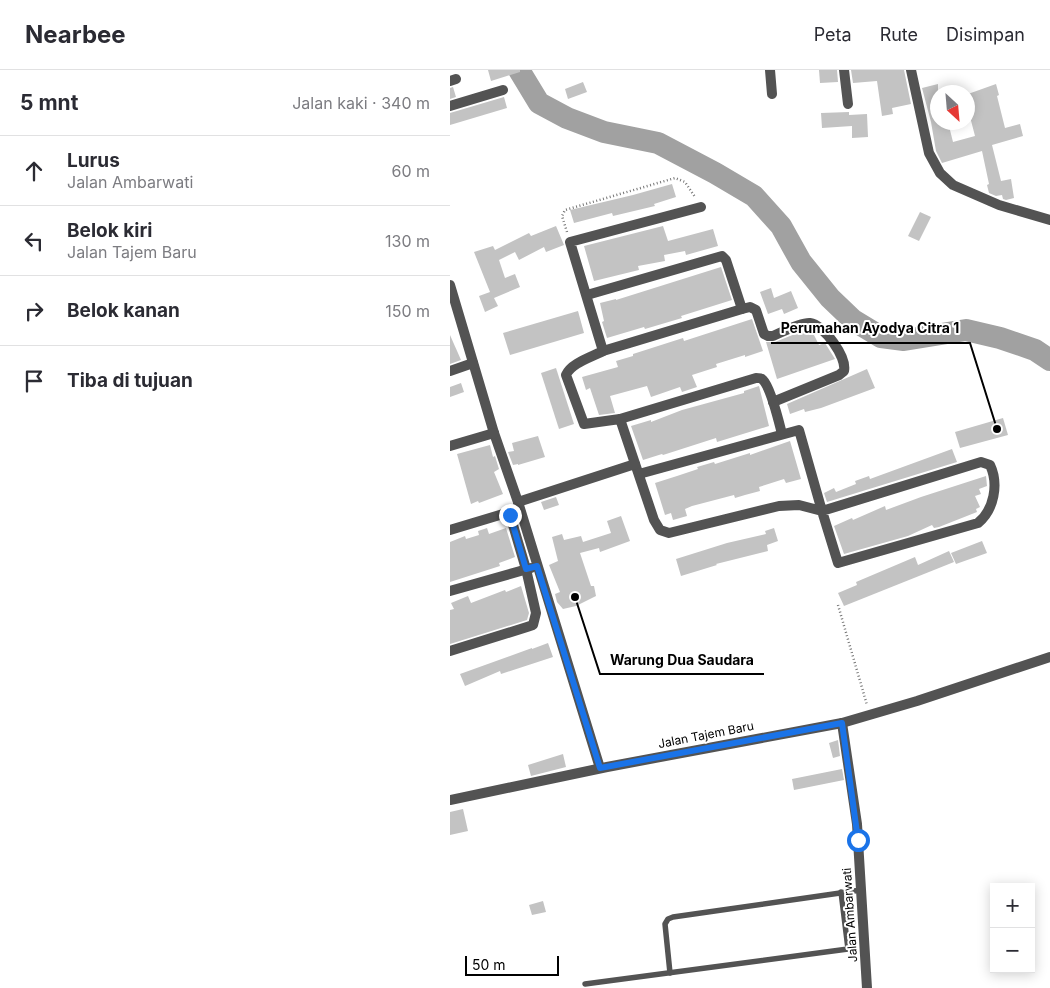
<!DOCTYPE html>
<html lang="id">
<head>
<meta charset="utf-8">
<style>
	:root { --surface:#fff; --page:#f7f7f7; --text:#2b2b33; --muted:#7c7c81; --line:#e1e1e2 }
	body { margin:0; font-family:Inter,sans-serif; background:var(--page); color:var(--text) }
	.controls { position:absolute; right:15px; bottom:15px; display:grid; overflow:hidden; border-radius:0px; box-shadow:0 2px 12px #0003 }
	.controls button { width:45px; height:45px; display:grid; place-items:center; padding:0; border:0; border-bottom:1px solid var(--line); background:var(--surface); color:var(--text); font:25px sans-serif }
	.compass { position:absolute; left:480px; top:15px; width:45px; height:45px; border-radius:50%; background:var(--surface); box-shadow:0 2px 12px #0003; rotate:154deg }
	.scale { position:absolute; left:15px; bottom:12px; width:94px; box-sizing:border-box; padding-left:5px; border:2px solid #000; border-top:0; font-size:14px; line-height:18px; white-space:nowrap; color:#000; -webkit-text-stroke:4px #fff; paint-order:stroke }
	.stop { position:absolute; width:15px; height:15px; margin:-11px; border:4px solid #1a73e8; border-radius:50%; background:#fff }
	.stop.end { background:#1a73e8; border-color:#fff; box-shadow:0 1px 5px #0008 }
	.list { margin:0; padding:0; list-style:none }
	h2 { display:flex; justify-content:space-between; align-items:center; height:65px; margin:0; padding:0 20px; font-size:21px }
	h2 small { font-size:16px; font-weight:400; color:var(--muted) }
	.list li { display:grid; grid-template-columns:32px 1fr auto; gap:15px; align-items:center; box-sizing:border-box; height:70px; padding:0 20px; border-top:1px solid var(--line) }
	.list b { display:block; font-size:19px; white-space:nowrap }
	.list p { margin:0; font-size:16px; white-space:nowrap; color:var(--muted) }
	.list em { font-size:16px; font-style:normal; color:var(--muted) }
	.icon { flex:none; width:28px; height:28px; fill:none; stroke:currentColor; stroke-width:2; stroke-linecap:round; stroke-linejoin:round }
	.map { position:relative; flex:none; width:600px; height:918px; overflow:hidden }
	header { display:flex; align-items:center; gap:30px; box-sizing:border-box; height:70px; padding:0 25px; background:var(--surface); border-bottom:1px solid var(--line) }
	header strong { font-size:24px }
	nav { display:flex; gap:28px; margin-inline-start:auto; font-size:18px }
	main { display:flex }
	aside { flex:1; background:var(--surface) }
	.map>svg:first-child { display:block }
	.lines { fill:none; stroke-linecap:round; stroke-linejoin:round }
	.river { stroke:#a1a1a1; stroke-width:22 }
	.building { fill:#c3c3c3 }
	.path { stroke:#757575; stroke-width:2.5; stroke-dasharray:1 2.5; stroke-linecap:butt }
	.service { stroke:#535353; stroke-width:5.5 }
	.minor { stroke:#535353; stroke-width:10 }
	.route { stroke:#1a73e8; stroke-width:6 }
	.labels { text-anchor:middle; stroke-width:4; stroke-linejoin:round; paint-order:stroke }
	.street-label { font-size:12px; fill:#000; stroke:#fff }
	.leader { fill:none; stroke:#000; stroke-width:2 }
	.callout-dot { fill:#000; stroke:#fff; stroke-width:2 }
	.callout-label { font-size:14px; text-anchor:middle; font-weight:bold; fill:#000; stroke:#fff; stroke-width:4; stroke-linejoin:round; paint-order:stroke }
</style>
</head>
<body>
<header>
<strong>Nearbee</strong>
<nav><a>Peta</a><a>Rute</a><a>Disimpan</a></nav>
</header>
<main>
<aside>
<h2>5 mnt<small>Jalan kaki · 340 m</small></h2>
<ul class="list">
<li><svg class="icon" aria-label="ahead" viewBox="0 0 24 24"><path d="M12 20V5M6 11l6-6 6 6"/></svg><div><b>Lurus</b><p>Jalan Ambarwati</p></div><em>60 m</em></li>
<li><svg class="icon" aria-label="left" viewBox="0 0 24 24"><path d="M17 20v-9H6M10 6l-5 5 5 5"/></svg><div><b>Belok kiri</b><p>Jalan Tajem Baru</p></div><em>130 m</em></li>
<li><svg class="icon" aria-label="right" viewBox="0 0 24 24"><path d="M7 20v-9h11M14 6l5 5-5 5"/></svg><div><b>Belok kanan</b></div><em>150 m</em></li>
<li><svg class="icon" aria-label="arrive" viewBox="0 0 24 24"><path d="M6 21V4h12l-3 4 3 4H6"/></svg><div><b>Tiba di tujuan</b></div></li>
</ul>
</aside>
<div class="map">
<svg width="600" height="918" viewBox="0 0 600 918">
	<rect width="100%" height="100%" fill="#fff"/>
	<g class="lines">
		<path class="river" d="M69 0 89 33 117 48 154 62 208 73 265 103 304 126 331 156 351 192 380 228 403 250 431 267 454 270 516 260 550 268 585 280 600 290"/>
	</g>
	<g class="building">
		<path d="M38 0H70V2L41 11Z"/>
		<path d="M369 0H387L388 12 370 13Z"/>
		<path d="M401 0H454L461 34 442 38 443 44 432 46 427 11 403 13Z"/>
		<path d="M133 12 137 22 118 29 115 19Z"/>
		<path d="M488 14V52H498L503 72 525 66 518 39V24L546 14 549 25 547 26 555 58 570 54 573 66 542 75 551 111 561 109 564 128 556 130 553 129 552 125 546 126 539 123 537 115 539 114 532 81 492 93 486 81 481 52 472 18Z"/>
		<path d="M3 17 6 27 0 29V18Z"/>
		<path d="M54 27 57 38 0 55V43Z"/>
		<path d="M399 42V45L417 44 418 67 402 68V56L372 58 371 43Z"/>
		<path d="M222 114 226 127 204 134 205 136 163 146 162 143 124 153 120 140 183 125Z"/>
		<path d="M470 142 481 147 469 171 458 166Z"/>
		<path d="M106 156 114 175 96 182 94 177 69 190 65 182 49 190 55 208 65 204 70 217 44 228 48 236 35 242 29 226 40 222 24 182 43 176 45 180 79 163 81 166Z"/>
		<path d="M213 156 218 171 263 159 268 176 236 185 235 181 214 185 215 191 188 196 189 200 144 211 134 176Z"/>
		<path d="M271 197 282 230 231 246 232 248 195 259 194 257 157 268 152 252 154 251 150 233 166 229V230Z"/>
		<path d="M321 218 324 228 341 221 348 238 334 244 332 239 318 244 310 222Z"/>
		<path d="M128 241 134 263 60 285 53 263Z"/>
		<path d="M302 249 313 281 295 287V285L266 294 267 297 242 305 247 317 232 322 230 317 201 327 197 316 160 326 165 343 149 345 140 318 136 320 132 307 168 297 166 291 183 286V284L233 268 234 271Z"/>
		<path d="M355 260 362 261 369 275 375 273 385 289 327 309 316 272H325Z"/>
		<path d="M0 265 11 290 0 294Z"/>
		<path d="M106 298 124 354 109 359 91 303Z"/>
		<path d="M417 299 425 318 371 338 355 342 354 339 340 344 337 334Z"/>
		<path d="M11 313 14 322 0 327V317Z"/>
		<path d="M309 316 319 356 267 372 266 368 213 385 212 384 193 390 181 356 201 350V352L232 340 294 323V321Z"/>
		<path d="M553 348 558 365 510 378 505 362Z"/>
		<path d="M88 366 95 387 68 395V394L63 395 58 382 64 381 62 373Z"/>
		<path d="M340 371 351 409 336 413 334 409 309 417 310 421 295 425 285 428 284 425 242 436 235 439 237 446 223 450 221 443 215 445 205 413 227 406 248 399 247 397 264 392 265 394 300 383V385Z"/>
		<path d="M40 375 43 387 45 386 49 399 44 402 53 424 29 433 28 431 21 434 7 384Z"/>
		<path d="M502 379 507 392 377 432 374 423 384 418 386 422 406 414 405 411 419 406 420 409Z"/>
		<path d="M536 406 537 416 529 419 531 424 525 426 530 437 526 439 527 442 489 457 484 458 482 455 458 466 394 484 384 456 402 448 403 450 435 436 436 440 471 427Z"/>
		<path d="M106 427 109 435 94 440 91 432Z"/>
		<path d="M171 446 180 471 150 482 149 478 130 483 141 516H144L146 526 126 536 113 539 107 532 105 524 110 522 99 495 108 491 102 467 112 464 114 470 131 466 133 472 161 463 157 451Z"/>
		<path d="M37 458 39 464 56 458 65 487 49 493 50 496 0 512V472L15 466 16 469 29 465 28 461Z"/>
		<path d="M324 458 328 471 317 475 318 481 266 494 267 495 231 506 226 489 277 473 316 464 315 461Z"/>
		<path d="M532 471 537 483 506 494 501 483Z"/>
		<path d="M499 481 504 492 394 536 388 523 407 515 406 512 465 487 468 495Z"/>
		<path d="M71 516 79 543 77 550 0 574V540L4 539 1 533 18 526 21 533 55 520 56 522Z"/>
		<path d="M98 573 103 587 51 604 50 601 15 616 10 604 82 578V579Z"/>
		<path d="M388 670 390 686 383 688 379 673Z"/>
		<path d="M113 684 116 697 81 706 78 695Z"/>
		<path d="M392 699 394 710 344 720 342 709Z"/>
		<path d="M13 739 18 761 0 765V742Z"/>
		<path d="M93 831 96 842 82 845 79 835Z"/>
	</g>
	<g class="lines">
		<g class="path">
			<path d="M117 162 112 146 115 140 225 108 235 112 245 127"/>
			<path d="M388 535 417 635"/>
		</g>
		<g class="service">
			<path d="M220 903 215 854 218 849 223 847 411 820"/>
			<path d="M135 914 398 879 391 822"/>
		</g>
		<g class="minor">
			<path d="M320 0 322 24"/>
			<path d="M394 0 398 34"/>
			<path d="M461 0 479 83 490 103 503 115 549 135 600 150"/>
			<path d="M0 11 6 9"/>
			<path d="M0 36 53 20"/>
			<path d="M0 215 44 363 68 432 150 698"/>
			<path d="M137 225 272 186 276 190 292 239 300 237 306 240 314 264 318 266H323C332 262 351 252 360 253 374 255 397 287 394 301L389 305 323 332"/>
			<path d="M153 281 292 239"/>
			<path d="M0 301 23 293"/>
			<path d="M170 349 306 308C310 308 311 308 313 310 321 318 329 352 332 364"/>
			<path d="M0 376 44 363"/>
			<path d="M189 404 349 360 372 441 531 392 540 395C549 414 544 440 528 453L388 493 372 441 349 435 329 436 219 463 210 460 204 450 170 349 134 354 116 305C121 293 142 287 153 281L120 172 251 137"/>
			<path d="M68 432 185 394"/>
			<path d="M0 460 53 444 60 445 76 499 86 543 83 555 77 557 0 581"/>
			<path d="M0 521 81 498"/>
			<path d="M392 653 407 754 417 918"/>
			<path d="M0 730 157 697 392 653 467 631 600 587"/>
		</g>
	</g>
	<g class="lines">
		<path class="route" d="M60 445 76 499 87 496 150 698 392 653 408 770"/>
	</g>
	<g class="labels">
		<g class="street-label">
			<text transform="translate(256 665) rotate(-11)" y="4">Jalan Tajem Baru</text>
			<text transform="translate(400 845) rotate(-94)" y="4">Jalan Ambarwati</text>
		</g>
	</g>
	<path class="leader" d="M547 359L520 273H321M125 527L150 604H314"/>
	<g class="callout-dot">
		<circle cx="547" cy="359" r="5"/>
		<circle cx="125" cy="527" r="5"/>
	</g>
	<g class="callout-label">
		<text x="420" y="263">Perumahan Ayodya Citra 1</text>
		<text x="232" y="595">Warung Dua Saudara</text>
	</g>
</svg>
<div class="controls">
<button>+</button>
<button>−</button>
</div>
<svg class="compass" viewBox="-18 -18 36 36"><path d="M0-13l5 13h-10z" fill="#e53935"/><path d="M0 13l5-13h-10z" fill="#7c7c81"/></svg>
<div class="scale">50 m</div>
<div class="stop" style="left:408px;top:770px"></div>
<div class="stop end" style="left:60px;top:445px"></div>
</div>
</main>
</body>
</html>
